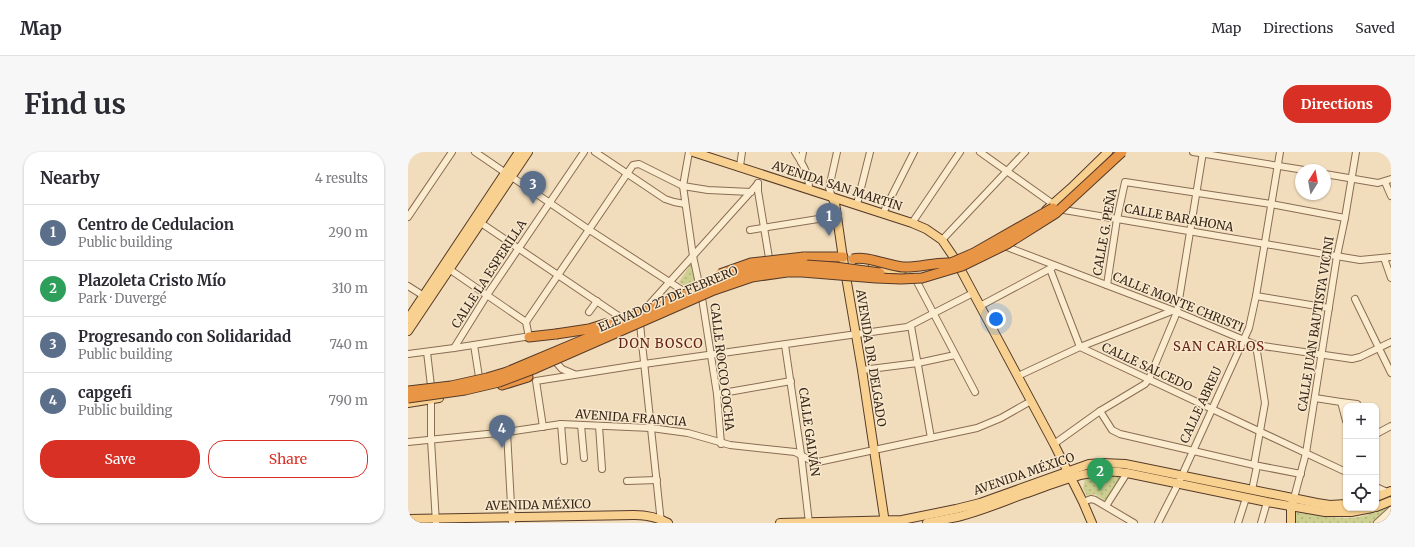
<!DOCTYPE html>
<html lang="en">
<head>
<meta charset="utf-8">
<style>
	:root { --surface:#fff; --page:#f7f7f7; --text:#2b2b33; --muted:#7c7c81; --line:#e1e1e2; --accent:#d93025 }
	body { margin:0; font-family:Merriweather,serif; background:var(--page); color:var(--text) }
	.controls { position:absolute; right:12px; bottom:12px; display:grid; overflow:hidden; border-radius:8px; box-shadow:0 1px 3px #0004 }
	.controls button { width:36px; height:36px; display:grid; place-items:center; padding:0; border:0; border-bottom:1px solid var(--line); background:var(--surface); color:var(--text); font:20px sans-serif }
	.compass { position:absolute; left:887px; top:12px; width:36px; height:36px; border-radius:50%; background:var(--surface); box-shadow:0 1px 3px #0004; rotate:11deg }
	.you { position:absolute; left:588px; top:167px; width:14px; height:14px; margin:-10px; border:3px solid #fff; border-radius:50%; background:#1a73e8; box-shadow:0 0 0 6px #1a73e833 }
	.badge { display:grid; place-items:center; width:26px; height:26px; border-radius:50%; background:var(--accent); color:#fff; font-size:13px; font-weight:700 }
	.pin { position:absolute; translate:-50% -33px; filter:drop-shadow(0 1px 2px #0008) }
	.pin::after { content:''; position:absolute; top:21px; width:14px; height:12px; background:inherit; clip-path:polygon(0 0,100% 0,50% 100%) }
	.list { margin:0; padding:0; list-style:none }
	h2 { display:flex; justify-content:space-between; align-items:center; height:52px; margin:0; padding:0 16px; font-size:17px }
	h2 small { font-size:13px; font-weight:400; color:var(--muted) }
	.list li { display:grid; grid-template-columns:26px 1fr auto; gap:12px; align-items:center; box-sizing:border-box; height:56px; padding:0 16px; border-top:1px solid var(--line) }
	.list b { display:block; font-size:15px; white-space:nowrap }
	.list p { margin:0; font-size:13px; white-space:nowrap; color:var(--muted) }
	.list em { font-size:13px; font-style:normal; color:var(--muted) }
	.actions { display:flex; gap:8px; padding:12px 16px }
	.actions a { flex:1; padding:9px 0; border:1px solid var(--accent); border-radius:16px; text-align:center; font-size:14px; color:var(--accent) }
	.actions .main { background:var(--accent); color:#fff }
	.icon { flex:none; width:22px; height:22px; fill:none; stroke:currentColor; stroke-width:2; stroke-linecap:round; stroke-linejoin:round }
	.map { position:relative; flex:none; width:983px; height:371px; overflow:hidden; border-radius:16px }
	header { display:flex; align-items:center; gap:24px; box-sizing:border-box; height:56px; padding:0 20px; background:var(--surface); border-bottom:1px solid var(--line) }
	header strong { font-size:19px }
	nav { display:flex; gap:22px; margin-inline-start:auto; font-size:14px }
	.intro { display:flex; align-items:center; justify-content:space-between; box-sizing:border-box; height:96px; padding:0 24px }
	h1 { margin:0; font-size:28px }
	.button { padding:10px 18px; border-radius:16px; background:var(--accent); color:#fff; font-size:14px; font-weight:700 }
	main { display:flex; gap:24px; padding:0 24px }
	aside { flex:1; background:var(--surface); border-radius:16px; box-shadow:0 1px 3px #0004 }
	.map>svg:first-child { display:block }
	.park { fill:url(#park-dots) }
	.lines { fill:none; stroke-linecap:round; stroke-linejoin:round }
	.minor-casing { stroke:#896d54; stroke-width:8 }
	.major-casing { stroke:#563b29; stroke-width:10 }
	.highway-casing { stroke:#563b29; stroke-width:11 }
	.minor { stroke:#fbebcf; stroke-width:6 }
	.major { stroke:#f8d08f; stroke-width:8 }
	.highway { stroke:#e89545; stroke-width:9 }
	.highway-bridge-casing { stroke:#563b29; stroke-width:11; stroke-linecap:butt }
	.highway-bridge { stroke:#e89545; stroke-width:9 }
	.labels { text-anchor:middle; stroke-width:3; stroke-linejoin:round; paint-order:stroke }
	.street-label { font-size:12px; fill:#37261a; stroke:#f8e8cc }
	.neighbourhood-label { font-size:13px; letter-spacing:1px; fill:#662217; stroke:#f8e8cc }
</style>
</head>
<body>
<header>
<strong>Map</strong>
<nav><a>Map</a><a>Directions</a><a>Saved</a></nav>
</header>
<div class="intro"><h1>Find us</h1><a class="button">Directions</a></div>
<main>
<aside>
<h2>Nearby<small>4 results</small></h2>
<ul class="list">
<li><span class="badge" style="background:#5c6f8a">1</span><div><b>Centro de Cedulacion</b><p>Public building</p></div><em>290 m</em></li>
<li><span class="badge" style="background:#2e9e5b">2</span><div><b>Plazoleta Cristo Mío</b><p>Park · Duvergé</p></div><em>310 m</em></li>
<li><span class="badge" style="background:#5c6f8a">3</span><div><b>Progresando con Solidaridad</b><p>Public building</p></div><em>740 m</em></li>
<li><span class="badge" style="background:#5c6f8a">4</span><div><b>capgefi</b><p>Public building</p></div><em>790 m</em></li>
</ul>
<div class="actions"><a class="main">Save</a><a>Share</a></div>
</aside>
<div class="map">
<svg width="983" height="371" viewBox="0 0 983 371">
	<defs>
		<pattern id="park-dots" width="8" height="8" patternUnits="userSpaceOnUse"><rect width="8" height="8" fill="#cccf8f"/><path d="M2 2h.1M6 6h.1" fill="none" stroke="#b0b27b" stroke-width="1.8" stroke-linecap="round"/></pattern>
	</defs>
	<rect width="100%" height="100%" fill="#f1ddbc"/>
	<g class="park">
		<path d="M283 112 287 113V130L279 136 271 130Z"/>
		<path d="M705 323 715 325 700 351 687 342 679 344 675 336 677 327 689 324Z"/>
		<path d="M983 354V356L966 371H887V358C908 363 929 368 951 365 962 363 973 357 983 354Z"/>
	</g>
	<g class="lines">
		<g class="minor-casing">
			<g id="minor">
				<path d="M67 0 180 77 280 142"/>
				<path d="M187 0 257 47 266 50 277 52"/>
				<path d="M281 0 275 34 285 104 294 146 309 242 313 292"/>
				<path d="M387 0C395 13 401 21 401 37"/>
				<path d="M572 0 645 52 656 58 952 108 983 105"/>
				<path d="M785 0 896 18"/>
				<path d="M393 10 395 0"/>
				<path d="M332 14 334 0"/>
				<path d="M917 22 970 31 983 27"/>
				<path d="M977 30 983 44"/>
				<path d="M350 31V39L362 112"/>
				<path d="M424 45 421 36 429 0"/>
				<path d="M449 52 462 0"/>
				<path d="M475 61 506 0"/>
				<path d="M0 65 44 0"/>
				<path d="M70 69 209 163 232 172 253 371"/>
				<path d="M504 71 552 0"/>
				<path d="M342 78 429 64"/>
				<path d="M534 88 617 0"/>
				<path d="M599 95 769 160 848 193 944 207 952 205 983 190"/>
				<path d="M976 106 983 126"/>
				<path d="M41 117 118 170"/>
				<path d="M642 117 672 195 938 320"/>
				<path d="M508 128 567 240"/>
				<path d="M699 133 709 67 717 30 863 52 937 66"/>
				<path d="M0 134 19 146"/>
				<path d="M848 144 921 156"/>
				<path d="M947 147 983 221"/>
				<path d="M572 154 645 115"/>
				<path d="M238 159 239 155 347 35 350 31"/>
				<path d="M181 160 189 149"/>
				<path d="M503 174 523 286"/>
				<path d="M121 185 118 170 225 13 231 12 275 34 300 38 343 40"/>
				<path d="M66 193 71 225"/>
				<path d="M377 193 393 302 401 371"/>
				<path d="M46 196 79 143 176 0"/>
				<path d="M19 200 23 234V288L28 371"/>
				<path d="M0 202 46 196 123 184"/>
				<path d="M147 209 154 217 166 222"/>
				<path d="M454 218 510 211 547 203"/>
				<path d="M610 224 672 195 764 159"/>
				<path d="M309 242 383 229"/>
				<path d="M907 246 933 250 938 269"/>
				<path d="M933 250 949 252"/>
				<path d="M692 259 704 278 712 282 846 313 893 322"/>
				<path d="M153 272 156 309"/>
				<path d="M173 273 176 306"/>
				<path d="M191 274 194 317"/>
				<path d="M135 275 128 229 236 212 499 175 565 141"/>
				<path d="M99 280 104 371"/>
				<path d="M968 282 983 274"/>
				<path d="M0 290 99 280 153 272 243 276 280 281 322 293 387 300 402 308 410 310 569 276 593 266 623 249"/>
				<path d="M646 292 692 259 737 232 741 227 769 160 795 0"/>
				<path d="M846 313 857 251 848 193"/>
				<path d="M219 329 249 328"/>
				<path d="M968 335 979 340"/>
				<path d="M844 338 849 314"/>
				<path d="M886 346 898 301 929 104 937 66 948 0"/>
				<path d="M675 350 683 347 687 348 726 371"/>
				<path d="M698 354 719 321"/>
				<path d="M750 371 770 332 841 176 848 144 872 0"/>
				<path d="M830 371 838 346"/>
				<path d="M853 371 859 350"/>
				<path d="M969 371 983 358"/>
			</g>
		</g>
		<g class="major-casing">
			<g id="major">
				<path d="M285 0 504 71 518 77 534 88 547 107 646 292 675 350 684 371"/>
				<path d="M424 45 427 51 436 113 454 218 477 371"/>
				<path d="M638 58 663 36 700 0"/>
				<path d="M464 116 494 118"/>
				<path d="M0 167 111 0"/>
				<path d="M0 179 120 0"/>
				<path d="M0 251 31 246"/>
				<path d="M968 345 983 339"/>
				<path d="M968 355 983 349"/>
				<path d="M0 367 226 363C238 363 249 365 260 371"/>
				<path d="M372 371 494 368 548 357 572 351 681 312 695 311 717 312 909 351 922 353 938 352"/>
				<path d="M519 371C529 369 539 367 549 365 571 360 594 350 616 342 649 331 683 314 719 321L859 350 917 360H943L964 356"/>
				<path d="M883 371V354L884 351"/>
			</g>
		</g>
		<g class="highway-casing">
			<g id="highway">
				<path d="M396 105H435"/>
				<path d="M121 185 148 182"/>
				<path d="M94 233 120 225"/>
			</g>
		</g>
		<use href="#minor" class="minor"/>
		<use href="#major" class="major"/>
		<use href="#highway" class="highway"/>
		<g class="highway-bridge-casing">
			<g id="highway-bridge">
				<path d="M445 107C457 103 481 114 495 115 511 116 526 110 542 111"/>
				<path d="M536 114 566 101 645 56"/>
				<path d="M312 122 343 111 396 105"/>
				<path d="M148 182 181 177 200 171"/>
				<path d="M0 239 43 234 79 226 99 220 175 188 228 163 285 139 333 121 379 113H398L427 115 472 121"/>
				<path d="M0 246 57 238 91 230 128 216 306 138 344 125 379 120H394L468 126 493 127 514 126 554 114 599 92 648 61 714 0"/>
			</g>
		</g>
		<use href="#highway-bridge" class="highway-bridge"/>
	</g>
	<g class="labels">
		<g class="street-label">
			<text transform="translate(429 34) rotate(18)" y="4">AVENIDA SAN MARTÍN</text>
			<text transform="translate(771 66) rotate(10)" y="4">CALLE BARAHONA</text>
			<text transform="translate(697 80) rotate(-80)" y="4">CALLE G. PEÑA</text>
			<text transform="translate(81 122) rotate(-57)" y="4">CALLE LA ESPERILLA</text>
			<text transform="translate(260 147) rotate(-23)" y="4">ELEVADO 27 DE FEBRERO</text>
			<text transform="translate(770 150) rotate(22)" y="4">CALLE MONTE CHRISTI</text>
			<text transform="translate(908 172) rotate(-81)" y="4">CALLE JUAN BAUTISTA VICINI</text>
			<text transform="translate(463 206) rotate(81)" y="4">AVENIDA DR. DELGADO</text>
			<text transform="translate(314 215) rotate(83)" y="4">CALLE ROCCO COCHA</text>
			<text transform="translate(739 215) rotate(25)" y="4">CALLE SALCEDO</text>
			<text transform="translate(793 253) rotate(-65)" y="4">CALLE ABREU</text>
			<text transform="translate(223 266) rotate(4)" y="4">AVENIDA FRANCIA</text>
			<text transform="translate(401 280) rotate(82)" y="4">CALLE GALVÁN</text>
			<text transform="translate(616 322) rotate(-19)" y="4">AVENIDA MÉXICO</text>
			<text transform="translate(130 353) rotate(-1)" y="4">AVENIDA MÉXICO</text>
		</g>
		<g class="neighbourhood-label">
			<text x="253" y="196">DON BOSCO</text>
			<text x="811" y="199">SAN CARLOS</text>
		</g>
	</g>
</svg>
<div class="controls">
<button>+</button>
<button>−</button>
<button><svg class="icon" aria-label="locate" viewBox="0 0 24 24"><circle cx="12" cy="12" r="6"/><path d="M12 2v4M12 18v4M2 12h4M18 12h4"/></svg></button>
</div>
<svg class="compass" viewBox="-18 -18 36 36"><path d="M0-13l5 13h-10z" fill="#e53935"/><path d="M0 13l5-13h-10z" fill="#7c7c81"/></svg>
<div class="you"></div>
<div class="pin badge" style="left:421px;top:84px;background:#5c6f8a">1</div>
<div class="pin badge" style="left:692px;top:339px;background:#2e9e5b">2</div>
<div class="pin badge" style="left:125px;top:52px;background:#5c6f8a">3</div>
<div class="pin badge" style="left:94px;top:296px;background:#5c6f8a">4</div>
</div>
</main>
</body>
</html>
